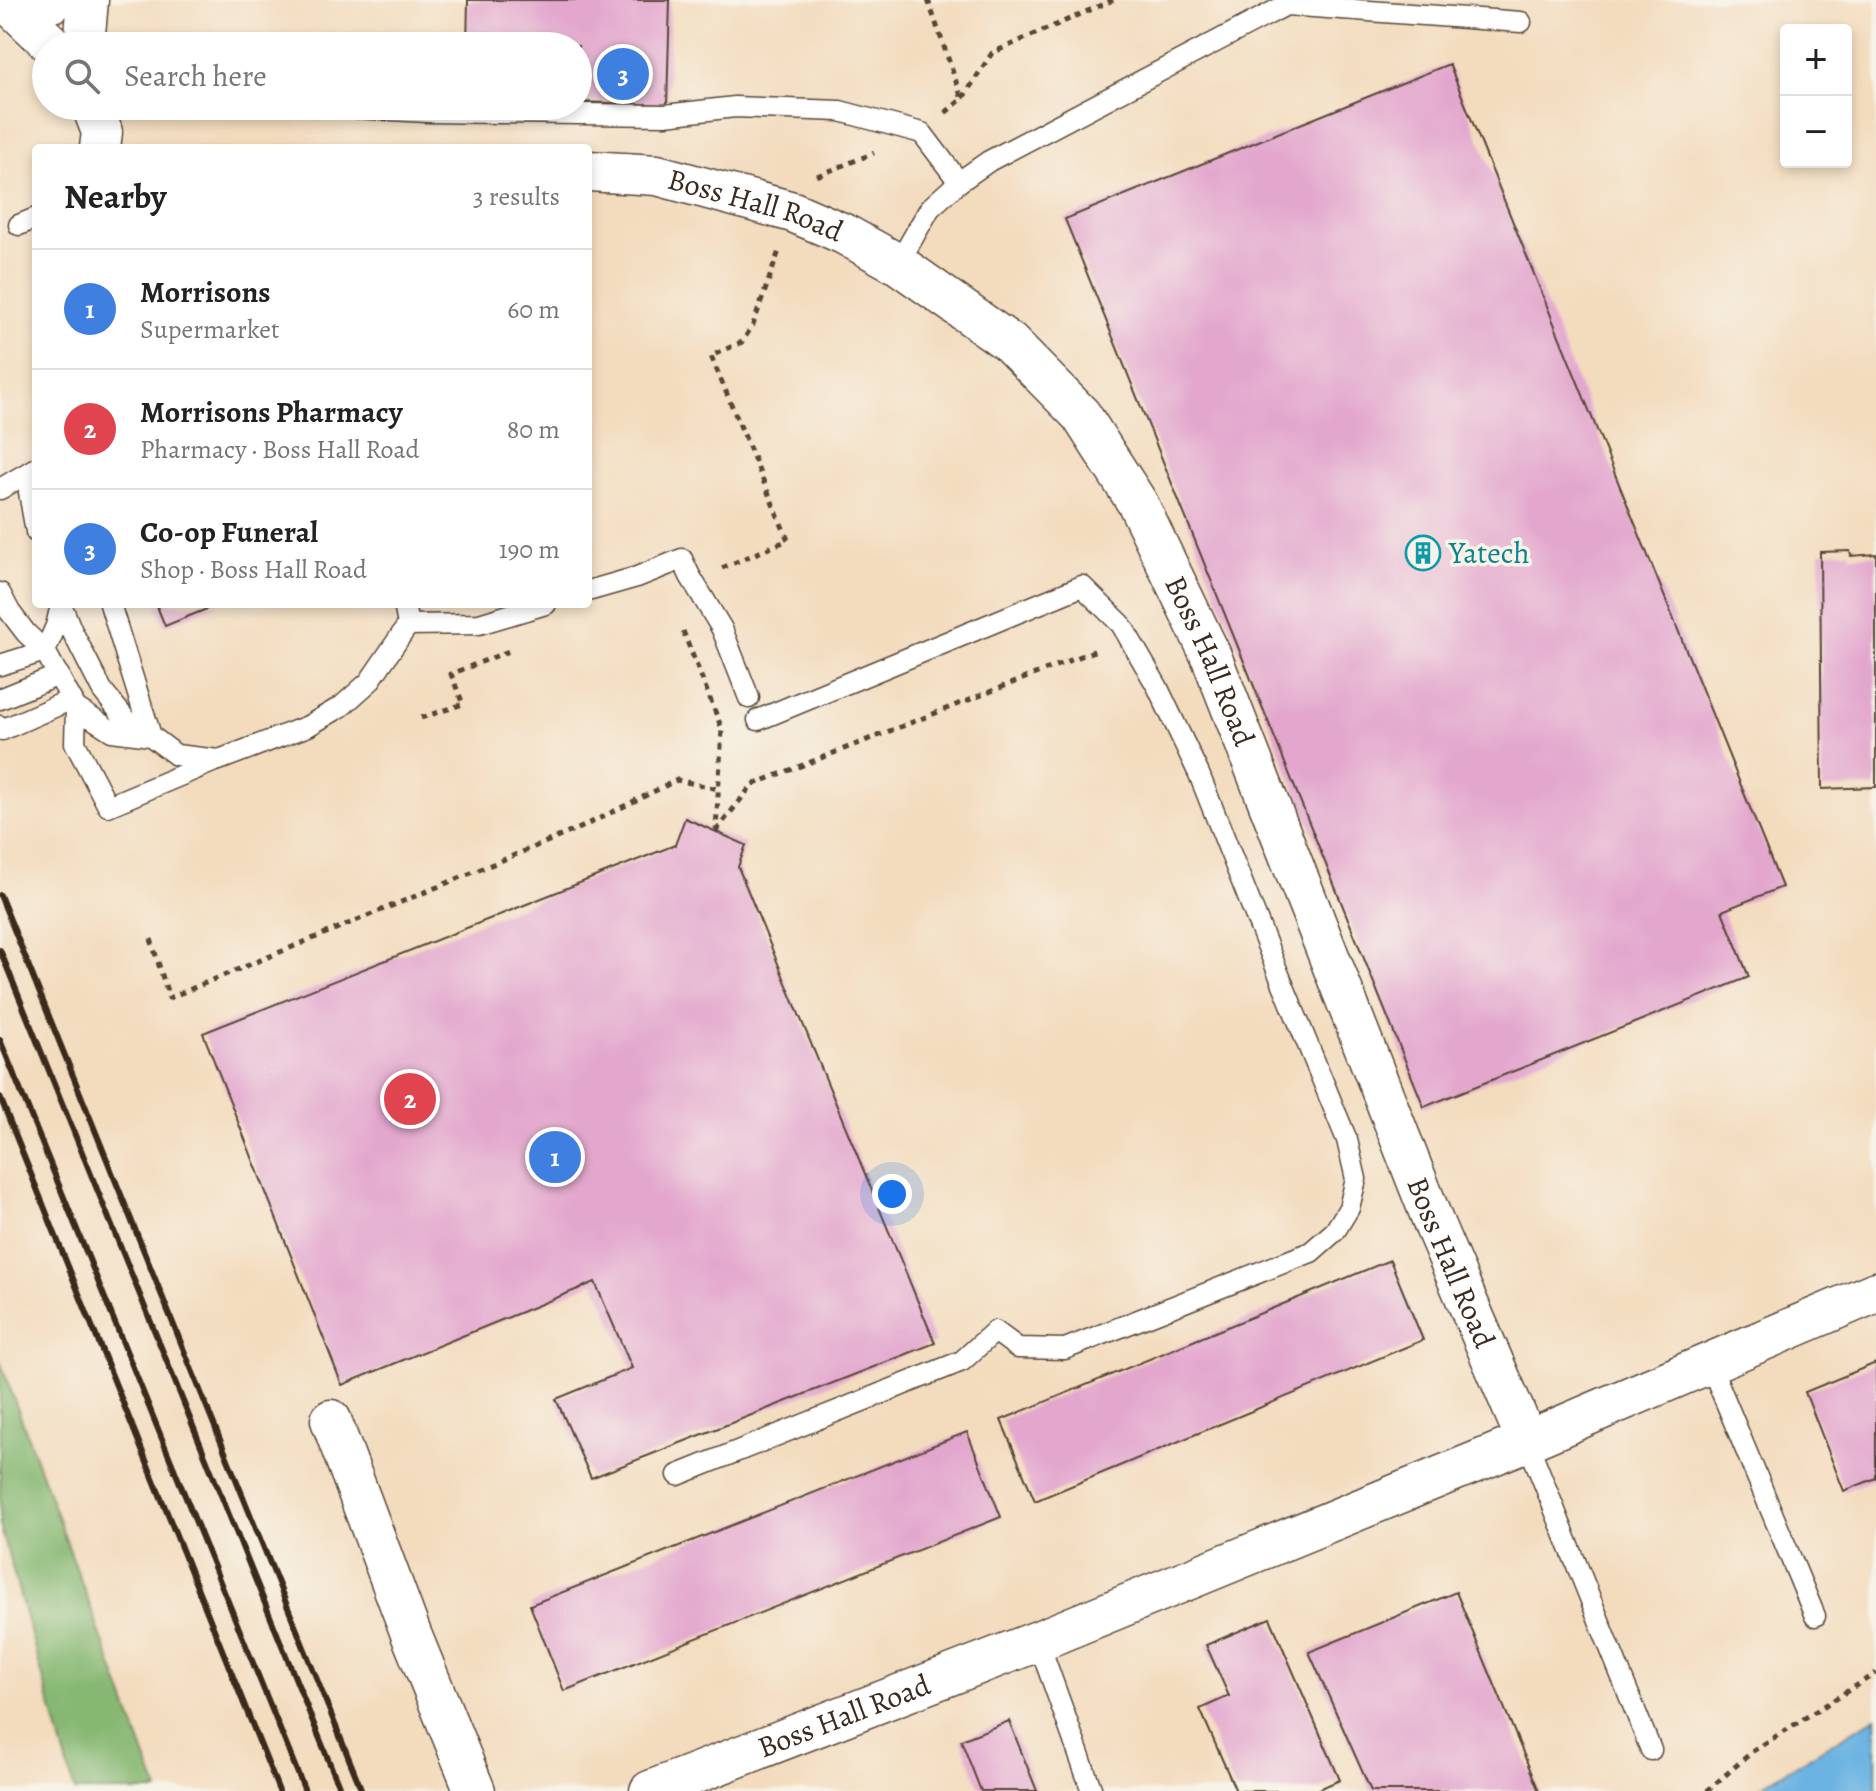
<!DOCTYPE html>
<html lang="en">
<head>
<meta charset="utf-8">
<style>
	:root { --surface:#fff; --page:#f6f6f6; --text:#222; --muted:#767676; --line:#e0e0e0; --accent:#db2777 }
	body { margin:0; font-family:Alegreya,serif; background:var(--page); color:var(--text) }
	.controls { position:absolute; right:24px; top:24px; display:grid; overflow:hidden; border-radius:8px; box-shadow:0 4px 12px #0003 }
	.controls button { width:72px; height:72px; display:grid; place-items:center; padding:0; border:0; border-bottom:2px solid var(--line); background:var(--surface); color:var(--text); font:40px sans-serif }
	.you { position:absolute; left:892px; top:1194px; width:28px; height:28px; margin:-20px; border:6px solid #fff; border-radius:50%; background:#1a73e8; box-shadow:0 0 0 12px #1a73e833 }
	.badge { display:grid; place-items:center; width:52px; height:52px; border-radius:50%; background:var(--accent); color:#fff; font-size:26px; font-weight:700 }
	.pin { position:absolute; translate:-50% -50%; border:4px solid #fff; box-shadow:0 2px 8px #0006 }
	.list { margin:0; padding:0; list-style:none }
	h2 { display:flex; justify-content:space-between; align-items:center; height:104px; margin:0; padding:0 32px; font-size:34px }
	h2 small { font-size:26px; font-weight:400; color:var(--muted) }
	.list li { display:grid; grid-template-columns:52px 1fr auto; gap:24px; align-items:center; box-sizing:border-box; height:120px; padding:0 32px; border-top:2px solid var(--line) }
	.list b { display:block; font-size:30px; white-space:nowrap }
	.list p { margin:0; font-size:26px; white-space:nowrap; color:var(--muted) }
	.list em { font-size:26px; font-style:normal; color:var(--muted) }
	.icon { flex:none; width:44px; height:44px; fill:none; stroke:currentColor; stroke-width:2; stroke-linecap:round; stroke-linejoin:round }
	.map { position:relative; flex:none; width:1876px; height:1791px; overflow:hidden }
	.search { position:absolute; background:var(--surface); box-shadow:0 4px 12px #0003; left:32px; top:32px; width:560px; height:88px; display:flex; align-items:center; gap:20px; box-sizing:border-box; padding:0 28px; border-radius:44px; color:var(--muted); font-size:30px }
	.panel { position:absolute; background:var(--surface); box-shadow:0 4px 12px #0003; left:32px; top:144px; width:560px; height:464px; border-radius:8px }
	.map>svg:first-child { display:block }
	.forest { fill:#86b872; stroke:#607148; stroke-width:2 }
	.water { fill:#6bb3e2; stroke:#536e80; stroke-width:2 }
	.building { fill:#e3a7ce }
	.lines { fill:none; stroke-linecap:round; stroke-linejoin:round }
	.service-casing { stroke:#574536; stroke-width:23 }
	.minor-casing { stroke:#574536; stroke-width:43 }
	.tertiary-casing { stroke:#574536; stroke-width:47 }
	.path { stroke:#574536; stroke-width:5; stroke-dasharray:6 6; stroke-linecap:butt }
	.service { stroke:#fff; stroke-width:20 }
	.minor { stroke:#fff; stroke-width:40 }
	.tertiary { stroke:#fff; stroke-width:44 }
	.rail { stroke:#3b2a1e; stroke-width:6 }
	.labels { text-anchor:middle; stroke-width:7; stroke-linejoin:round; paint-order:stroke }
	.street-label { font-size:30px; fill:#3b2a1e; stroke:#f7f3e8 }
	.culture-label { font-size:30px; fill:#0d838f; stroke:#f7f3e8; text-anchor:start }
</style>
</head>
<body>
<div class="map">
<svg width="1876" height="1791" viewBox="0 0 1876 1791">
	<rect width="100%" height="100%" fill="#f7f3e8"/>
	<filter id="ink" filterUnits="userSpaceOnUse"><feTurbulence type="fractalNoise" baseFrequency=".0125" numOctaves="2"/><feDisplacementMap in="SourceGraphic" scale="16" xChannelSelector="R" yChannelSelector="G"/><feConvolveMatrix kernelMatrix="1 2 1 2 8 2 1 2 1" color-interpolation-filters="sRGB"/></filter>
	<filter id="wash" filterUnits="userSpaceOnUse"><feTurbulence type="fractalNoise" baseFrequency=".006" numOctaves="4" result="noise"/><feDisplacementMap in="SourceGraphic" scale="32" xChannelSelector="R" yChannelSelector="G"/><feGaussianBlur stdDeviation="1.8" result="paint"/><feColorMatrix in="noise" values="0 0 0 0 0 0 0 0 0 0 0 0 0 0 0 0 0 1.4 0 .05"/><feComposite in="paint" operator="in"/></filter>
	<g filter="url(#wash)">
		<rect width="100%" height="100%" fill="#f3dbbd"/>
		<path class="forest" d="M0 1361 158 1791H75L0 1525Z"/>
		<path class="water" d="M1876 1717V1791H1753Z"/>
		<g id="blocks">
			<g class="building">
				<path d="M468 0H670L667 105 578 102V46H467Z"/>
				<path d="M1449 64 1782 887 1722 911 1749 977 1424 1107 1065 219Z"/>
				<path d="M1850 551 1851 556 1876 554V787L1822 789 1820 552Z"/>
				<path d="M156 604H219L165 626Z"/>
				<path d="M685 818 746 845 738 867 935 1343 591 1478 556 1399 632 1368 595 1282 342 1385 203 1033 675 845Z"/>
				<path d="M1390 1260 1423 1340 1035 1501 1001 1420Z"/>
				<path d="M1876 1363V1478L1844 1491 1805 1392Z"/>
				<path d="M967 1432 1001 1517 564 1691 530 1605Z"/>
				<path d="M1456 1592 1539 1791H1371L1309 1652Z"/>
				<path d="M1270 1618 1340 1780 1314 1791H1236L1200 1709 1229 1696 1206 1645Z"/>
				<path d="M1009 1721 1037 1791H981L961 1740Z"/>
			</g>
		</g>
	</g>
	<g filter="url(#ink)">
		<use href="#blocks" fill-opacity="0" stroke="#574536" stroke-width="2"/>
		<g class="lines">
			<g class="service-casing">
				<g id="service">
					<path d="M317 106 428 112 665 115 735 107 840 111 922 133 959 182"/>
					<path d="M19 225 36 218"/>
					<path d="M898 264 930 208 959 182 989 161 1286 5 1521 22"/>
					<path d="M31 471 29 492 36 532"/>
					<path d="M0 489 36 468"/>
					<path d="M588 591 637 577 682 559 690 576 722 629 749 698"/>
					<path d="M0 593 10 612 26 633 45 651 76 708 112 731 151 736"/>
					<path d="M61 604 71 629 102 690 130 725 147 734"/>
					<path d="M110 604 151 736 176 755 219 760 308 726 342 706 369 682 408 625"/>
					<path d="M404 604 408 625 479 624 546 604"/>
					<path d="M0 665 45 651 56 626 61 605"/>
					<path d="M0 699 59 675"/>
					<path d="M76 708 75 743 108 806 215 761"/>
					<path d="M0 726 2 730 72 699"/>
					<path d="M1710 1364 1815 1616"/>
					<path d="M1527 1441 1651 1750"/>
					<path d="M678 1475 962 1361 995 1331 1018 1348 1065 1349 1311 1252 1335 1231 1349 1208 1356 1179 1347 1140 1273 960 1199 774 1157 686 1121 624 1082 586 758 720"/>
					<path d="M1038 1641 1092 1791"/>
				</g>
			</g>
			<g class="minor-casing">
				<g id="minor">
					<path d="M7 2 53 46"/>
					<path d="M84 46 88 0"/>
					<path d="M92 106 102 132 100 148"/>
					<path id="s1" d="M588 171 657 175 793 212 844 234 898 264 1010 343 1081 415 1138 504 1211 656 1434 1224 1527 1441"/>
					<path d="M331 1420 411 1634 475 1791"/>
					<path id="s2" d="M650 1791 1038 1641 1527 1441 1876 1292"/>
				</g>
			</g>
			<g class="tertiary-casing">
				<path id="tertiary" d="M0 1 19 5 52 0"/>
			</g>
			<g class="path">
				<path d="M928 0 962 99 945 113"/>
				<path d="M963 98 992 53 1113 0"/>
				<path d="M817 176 874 153"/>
				<path d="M722 568 788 540 711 356 742 342 753 325 780 248"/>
				<path d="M683 631 722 729 716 829"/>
				<path d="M421 718 463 704 451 674 509 651"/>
				<path d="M716 831 752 785 1099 649"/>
				<path d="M151 939 169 998 580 828 677 780 718 789"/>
				<path d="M1707 1791 1753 1751 1876 1673"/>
			</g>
			<use href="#service" class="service"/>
			<use href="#minor" class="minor"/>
			<use href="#tertiary" class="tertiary"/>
			<g class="rail">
				<path d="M0 895 362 1791"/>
				<path d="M0 950 341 1791"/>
				<path d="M0 1040 305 1791"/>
				<path d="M0 1097 279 1791"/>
			</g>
		</g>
	</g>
	<defs>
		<g id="building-ring" transform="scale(1.8)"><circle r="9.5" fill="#f7f3e8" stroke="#0f9aa8" stroke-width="1.5"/><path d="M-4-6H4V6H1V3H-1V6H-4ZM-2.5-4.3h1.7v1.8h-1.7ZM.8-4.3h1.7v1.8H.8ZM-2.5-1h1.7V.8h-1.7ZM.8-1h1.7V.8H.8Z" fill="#0f9aa8"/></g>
	</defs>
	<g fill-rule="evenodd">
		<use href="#building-ring" x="1423" y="553"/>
	</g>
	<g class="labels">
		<g class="street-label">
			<text dy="10" stroke="none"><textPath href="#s1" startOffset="172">Boss Hall Road</textPath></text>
			<text dy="10" stroke="none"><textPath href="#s1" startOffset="844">Boss Hall Road</textPath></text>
			<text dy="10" stroke="none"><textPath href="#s1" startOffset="1492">Boss Hall Road</textPath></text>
			<text dy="10" stroke="none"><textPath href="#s2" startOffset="208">Boss Hall Road</textPath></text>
		</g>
		<g class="culture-label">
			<text x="1449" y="563">Yatech</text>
		</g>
	</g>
</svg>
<div class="controls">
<button>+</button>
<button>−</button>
</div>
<div class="you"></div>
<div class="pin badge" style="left:555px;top:1157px;background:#3f7fe0">1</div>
<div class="pin badge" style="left:410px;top:1099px;background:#e0444e">2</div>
<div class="pin badge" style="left:623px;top:74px;background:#3f7fe0">3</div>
<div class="search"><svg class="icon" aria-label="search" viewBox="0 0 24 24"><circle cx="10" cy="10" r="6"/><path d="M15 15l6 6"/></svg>Search here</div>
<section class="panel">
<h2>Nearby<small>3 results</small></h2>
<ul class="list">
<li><span class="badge" style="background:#3f7fe0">1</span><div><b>Morrisons</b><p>Supermarket</p></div><em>60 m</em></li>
<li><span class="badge" style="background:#e0444e">2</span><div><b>Morrisons Pharmacy</b><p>Pharmacy · Boss Hall Road</p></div><em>80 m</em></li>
<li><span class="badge" style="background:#3f7fe0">3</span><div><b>Co-op Funeral</b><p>Shop · Boss Hall Road</p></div><em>190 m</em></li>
</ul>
</section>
</div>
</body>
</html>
